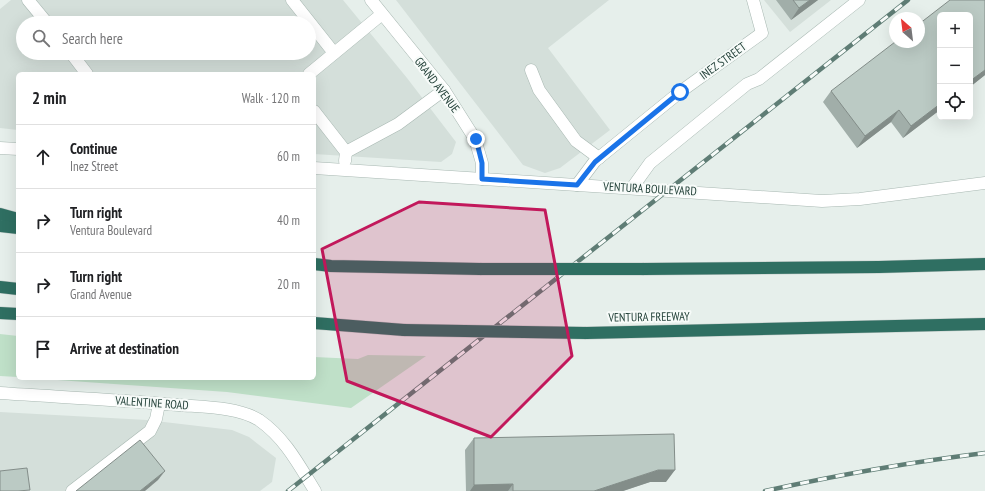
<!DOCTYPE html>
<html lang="en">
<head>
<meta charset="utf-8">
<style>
	:root { --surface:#fff; --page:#f2f2f2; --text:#202124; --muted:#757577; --line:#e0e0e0 }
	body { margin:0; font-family:"PT Sans Narrow",sans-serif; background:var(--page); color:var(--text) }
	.controls { position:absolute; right:12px; top:12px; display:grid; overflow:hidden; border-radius:6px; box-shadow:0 4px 16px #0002 }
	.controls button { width:36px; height:36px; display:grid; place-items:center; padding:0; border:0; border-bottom:1px solid var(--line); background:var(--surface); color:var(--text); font:20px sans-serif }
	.compass { position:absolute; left:889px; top:12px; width:36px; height:36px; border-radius:50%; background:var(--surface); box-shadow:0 4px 16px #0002; rotate:332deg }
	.stop { position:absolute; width:12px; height:12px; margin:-9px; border:3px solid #1a73e8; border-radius:50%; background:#fff }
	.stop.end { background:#1a73e8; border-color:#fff; box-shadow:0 1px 4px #0008 }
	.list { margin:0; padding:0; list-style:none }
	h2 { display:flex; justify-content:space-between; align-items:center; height:52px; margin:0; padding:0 16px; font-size:17px }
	h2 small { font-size:13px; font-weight:400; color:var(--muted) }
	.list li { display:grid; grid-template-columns:26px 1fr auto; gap:12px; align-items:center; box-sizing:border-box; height:64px; padding:0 16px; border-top:1px solid var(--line) }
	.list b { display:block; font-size:15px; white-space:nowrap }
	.list p { margin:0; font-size:13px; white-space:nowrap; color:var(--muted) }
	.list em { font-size:13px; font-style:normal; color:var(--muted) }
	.icon { flex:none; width:22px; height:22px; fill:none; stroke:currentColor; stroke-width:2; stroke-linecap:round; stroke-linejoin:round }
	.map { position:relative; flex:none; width:985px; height:491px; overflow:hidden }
	.search { position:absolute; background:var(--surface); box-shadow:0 4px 16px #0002; left:16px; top:16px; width:300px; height:44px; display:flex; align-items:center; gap:10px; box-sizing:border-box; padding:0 14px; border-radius:22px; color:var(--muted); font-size:15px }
	.panel { position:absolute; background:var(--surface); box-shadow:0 4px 16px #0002; left:16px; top:72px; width:300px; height:308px; border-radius:6px }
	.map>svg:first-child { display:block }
	.built { fill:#d4dfda; fill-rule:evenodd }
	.green { fill:#bfe0c8 }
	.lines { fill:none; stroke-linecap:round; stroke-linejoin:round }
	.minor-casing { stroke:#a8b8b2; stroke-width:13 }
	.highway-casing { stroke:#c2cac8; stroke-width:13 }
	.minor { stroke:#fff; stroke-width:12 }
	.highway { stroke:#2f6f62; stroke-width:12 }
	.rail-casing { stroke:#5f7d75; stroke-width:4.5 }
	.rail { stroke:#f7fbf9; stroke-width:3; stroke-dasharray:9; stroke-linecap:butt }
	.highway-bridge-casing { stroke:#c2cac8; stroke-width:13; stroke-linecap:butt }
	.highway-bridge { stroke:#2f6f62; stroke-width:12 }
	.wall { fill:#a1aea9 }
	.shaded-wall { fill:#838d89 }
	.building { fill:#bbcac4; stroke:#838d89 }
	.route { stroke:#1a73e8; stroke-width:5 }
	.marked { fill:#c2185b; fill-opacity:0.2; stroke:#c2185b; stroke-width:3; stroke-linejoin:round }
	.labels { text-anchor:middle; stroke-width:4; stroke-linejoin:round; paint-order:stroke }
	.street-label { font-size:12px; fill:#24423a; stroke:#f7fbf9 }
</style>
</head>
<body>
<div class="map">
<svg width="985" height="491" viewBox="0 0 985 491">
	<rect width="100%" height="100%" fill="#e6efeb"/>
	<g class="built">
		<path d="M11 0H343L407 78 456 142 452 154 441 162 314 154V74H18V130L0 128V9ZM23 23H309V53H23Z"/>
		<path d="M396 0H609L548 48 610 130 560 168 545 173 523 165Z"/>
		<path d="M764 0H831L790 32Z"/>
		<path d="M0 412 147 420 232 430 249 437 276 458 272 482 260 491H0Z"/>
	</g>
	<g class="green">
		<path d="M0 334 18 336V377L0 376Z"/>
		<path d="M368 355 426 356 351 408 227 392 29 378H314V357L358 359Z"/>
	</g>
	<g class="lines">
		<g class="minor-casing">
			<g id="minor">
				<path d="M28 0 47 23"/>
				<path d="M292 0 334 53"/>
				<path d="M371 0 444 90 475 139 482 163V179"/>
				<path d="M71 53 87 74"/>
				<path d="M531 70 539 90 576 141 599 158"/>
				<path d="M309 74 382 14"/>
				<path d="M314 111 346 152 345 161"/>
				<path d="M0 148 18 149"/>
				<path d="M346 152 398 124 444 90"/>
				<path d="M314 168 822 201 860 199 985 183"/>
				<path d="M577 185 595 161 680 92 762 33 753 0"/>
				<path d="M632 188 650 163 747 84 759 79 859 0"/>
				<path d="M0 393C60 397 119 400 179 405 203 407 238 407 259 420 285 438 299 465 315 491"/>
				<path d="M72 491 150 431 156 419 159 404"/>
			</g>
		</g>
		<g class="highway-casing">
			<g id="highway">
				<path d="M0 214 18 219"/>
				<path d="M0 226 18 228"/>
				<path d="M314 264 331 266 480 269"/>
				<path d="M644 269 879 267 985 264"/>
				<path d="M0 287 18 289"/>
				<path d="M0 313 18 314"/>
				<path d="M314 323 404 330"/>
				<path d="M586 333 985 324"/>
			</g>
		</g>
		<use href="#minor" class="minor"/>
		<use href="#highway" class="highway"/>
		<g class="rail-casing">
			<g id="rail">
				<path d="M288 491 908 0"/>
				<path d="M765 491C838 475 911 462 985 453"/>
			</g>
		</g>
		<use href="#rail" class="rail"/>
		<g class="highway-bridge-casing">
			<g id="highway-bridge">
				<path d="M480 269H644"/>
				<path d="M404 330 586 333"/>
			</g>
		</g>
		<use href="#highway-bridge" class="highway-bridge"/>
	</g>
	<g class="wall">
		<path d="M776 0H818L791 20Z"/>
		<path d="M985 0V75L903 138 891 122 857 148 823 102 831 91Z"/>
		<path d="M474 438 666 482H650L623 491H466L465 450Z"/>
	</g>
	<g class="shaded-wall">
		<path d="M810 0H818L791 20 799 8Z"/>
		<path d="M985 70V75L970 87V81Z"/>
		<path d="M940 104V110L903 138 911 126Z"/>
		<path d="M899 110 891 122 857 148 865 136Z"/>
		<path d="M658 470H675L666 482H650L623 491H594Z"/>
		<path d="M165 471 158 480 145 491H140Z"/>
		<path d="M513 484 508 491H470L474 485Z"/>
	</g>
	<g class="building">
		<path d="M793 0H810L799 8Z"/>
		<path d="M950 0H985V70L970 81V15H940V104L911 126 899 110 865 136 831 91 895 42H919V24Z"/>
		<path d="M674 434 675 470H658L594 491H513V484L474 485V438Z"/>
		<path d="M140 440 165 471 140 491H76Z"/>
		<path d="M27 468 30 490 18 491H0V471Z"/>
	</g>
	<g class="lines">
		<path class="route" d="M476 139 482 163V179L577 185 595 162 680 92"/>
	</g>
	<path class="marked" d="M419 202 545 210 572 356 491 437 347 381 322 249Z"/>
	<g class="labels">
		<g class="street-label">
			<text transform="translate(723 61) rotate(-36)" y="4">INEZ STREET</text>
			<text transform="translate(437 85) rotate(53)" y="4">GRAND AVENUE</text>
			<text transform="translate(650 189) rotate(3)" y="4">VENTURA BOULEVARD</text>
			<text transform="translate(649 317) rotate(-1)" y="4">VENTURA FREEWAY</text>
			<text transform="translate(152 403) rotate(4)" y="4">VALENTINE ROAD</text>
		</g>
	</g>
</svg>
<div class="controls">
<button>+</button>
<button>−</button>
<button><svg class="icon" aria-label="locate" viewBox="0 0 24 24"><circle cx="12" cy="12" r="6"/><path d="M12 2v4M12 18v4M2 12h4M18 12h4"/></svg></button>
</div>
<svg class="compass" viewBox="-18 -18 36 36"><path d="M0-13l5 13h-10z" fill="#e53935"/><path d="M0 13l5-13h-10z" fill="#757577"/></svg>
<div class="stop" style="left:680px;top:92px"></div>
<div class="stop end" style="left:476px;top:139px"></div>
<div class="search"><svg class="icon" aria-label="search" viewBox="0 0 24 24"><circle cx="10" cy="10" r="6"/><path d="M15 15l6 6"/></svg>Search here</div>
<section class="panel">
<h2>2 min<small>Walk · 120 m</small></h2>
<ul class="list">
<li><svg class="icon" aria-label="ahead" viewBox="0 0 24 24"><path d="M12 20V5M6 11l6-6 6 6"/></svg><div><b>Continue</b><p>Inez Street</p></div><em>60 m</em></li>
<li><svg class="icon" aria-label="right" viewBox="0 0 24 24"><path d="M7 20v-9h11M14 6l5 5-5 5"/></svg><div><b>Turn right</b><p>Ventura Boulevard</p></div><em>40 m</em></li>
<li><svg class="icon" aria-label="right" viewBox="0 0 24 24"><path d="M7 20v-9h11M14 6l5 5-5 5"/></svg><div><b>Turn right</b><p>Grand Avenue</p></div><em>20 m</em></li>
<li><svg class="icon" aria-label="arrive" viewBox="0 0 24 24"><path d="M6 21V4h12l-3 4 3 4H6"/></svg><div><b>Arrive at destination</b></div></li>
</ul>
</section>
</div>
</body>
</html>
